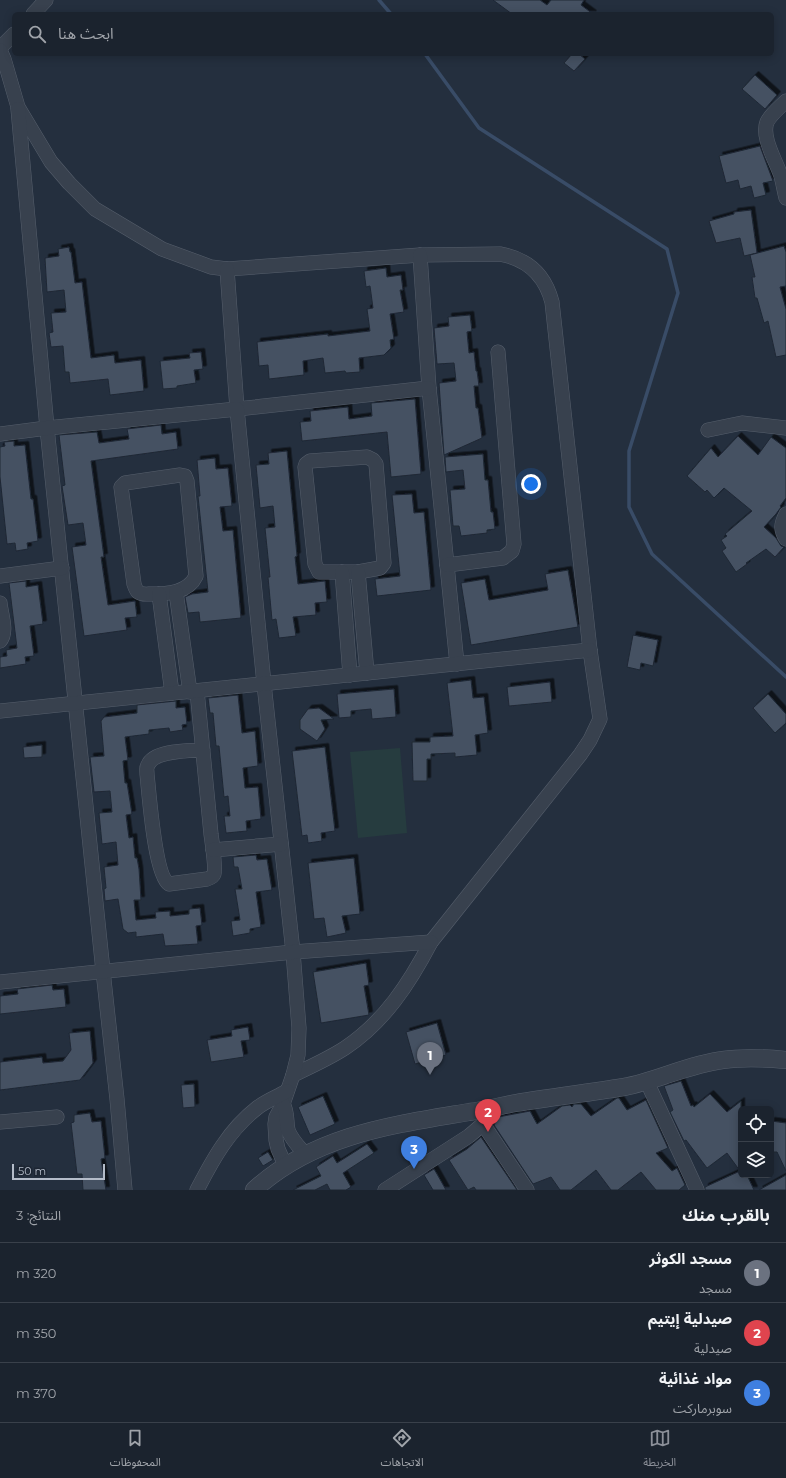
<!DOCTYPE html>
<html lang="ar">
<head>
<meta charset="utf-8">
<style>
	:root { --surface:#1b232e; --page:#282f3a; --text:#f1f3f6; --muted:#a0a4aa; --line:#39404a; --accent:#8c9099 }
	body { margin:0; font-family:Montserrat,"Noto Sans Arabic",sans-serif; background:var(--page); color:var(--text); direction:rtl }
	.controls { position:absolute; right:12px; bottom:12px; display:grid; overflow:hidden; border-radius:6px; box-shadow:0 2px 10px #0003 }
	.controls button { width:36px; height:36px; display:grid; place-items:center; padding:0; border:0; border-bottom:1px solid var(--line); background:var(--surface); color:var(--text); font:20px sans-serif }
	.scale { position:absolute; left:12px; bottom:10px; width:93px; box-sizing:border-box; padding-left:4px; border:2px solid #b4bcc9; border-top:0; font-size:11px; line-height:14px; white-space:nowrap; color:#b4bcc9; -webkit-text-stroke:3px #1d2633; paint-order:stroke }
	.you { position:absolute; left:531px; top:484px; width:14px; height:14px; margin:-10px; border:3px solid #fff; border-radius:50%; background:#1a73e8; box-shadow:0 0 0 6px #1a73e833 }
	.badge { display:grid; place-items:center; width:26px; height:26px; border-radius:50%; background:var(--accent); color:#fff; font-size:13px; font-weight:700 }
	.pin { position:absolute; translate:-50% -33px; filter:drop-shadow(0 1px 2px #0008) }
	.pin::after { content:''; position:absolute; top:21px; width:14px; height:12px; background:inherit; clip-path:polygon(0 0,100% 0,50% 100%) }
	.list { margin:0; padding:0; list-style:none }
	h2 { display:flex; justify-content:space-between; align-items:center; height:52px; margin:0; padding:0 16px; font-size:17px }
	h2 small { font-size:13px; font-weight:400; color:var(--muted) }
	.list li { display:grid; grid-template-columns:26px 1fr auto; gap:12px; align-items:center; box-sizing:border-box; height:60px; padding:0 16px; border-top:1px solid var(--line) }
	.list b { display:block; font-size:15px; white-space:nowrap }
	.list p { margin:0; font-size:13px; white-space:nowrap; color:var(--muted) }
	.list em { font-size:13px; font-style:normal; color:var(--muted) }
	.icon { flex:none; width:22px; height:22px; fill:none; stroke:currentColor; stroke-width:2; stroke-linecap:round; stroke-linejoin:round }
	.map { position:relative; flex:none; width:786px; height:1190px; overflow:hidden; direction:ltr }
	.search { position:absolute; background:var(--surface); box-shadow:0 2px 10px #0003; left:12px; right:12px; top:12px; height:44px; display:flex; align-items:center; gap:10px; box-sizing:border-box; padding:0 14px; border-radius:6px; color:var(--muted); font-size:15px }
	.sheet { height:232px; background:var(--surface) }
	nav { display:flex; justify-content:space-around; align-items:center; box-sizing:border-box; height:56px; border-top:1px solid var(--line); background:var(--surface); font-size:11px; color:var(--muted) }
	nav a { display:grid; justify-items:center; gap:2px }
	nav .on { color:var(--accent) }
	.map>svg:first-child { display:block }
	.green { fill:#263c3f }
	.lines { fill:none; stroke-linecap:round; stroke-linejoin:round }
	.stream { stroke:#394c67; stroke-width:3.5 }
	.building { fill:#455162; stroke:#1f2835; filter:url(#shadow) }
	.minor-casing { stroke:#565f6c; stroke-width:15 }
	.tertiary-casing { stroke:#565f6c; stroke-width:18 }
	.minor { stroke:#38414e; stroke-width:14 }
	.tertiary { stroke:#38414e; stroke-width:17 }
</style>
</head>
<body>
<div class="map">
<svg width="786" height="1190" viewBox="0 0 786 1190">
	<defs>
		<filter id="shadow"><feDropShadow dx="3.5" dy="-3.5" stdDeviation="0" flood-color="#0009"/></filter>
	</defs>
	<rect width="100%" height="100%" fill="#242f3e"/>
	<path class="green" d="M400 748 407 833 358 838 350 752Z"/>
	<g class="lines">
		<g class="stream">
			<path d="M379 0 391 14"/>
			<path d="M425 54 479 128 667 249 678 293 629 451V507L652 554 786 677"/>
		</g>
	</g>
	<g class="building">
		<path d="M493 0H540L547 5 551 0H584L581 5 593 14H512Z"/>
		<path d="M572 54H579L585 59 574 71 564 63Z"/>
		<path d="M755 75 777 95 765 109 742 89Z"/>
		<path d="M760 146 773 181 763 183 766 195 754 198 751 186 740 189 738 180 726 183 719 156Z"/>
		<path d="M751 210 757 253 744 256 740 238 716 243 709 221 734 214V212Z"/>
		<path d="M784 246 786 252V286L780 287 786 309V355L776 357 768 321 764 323 757 298H755L752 277H755L750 255Z"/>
		<path d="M69 247 70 252H71L75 283 82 282 91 358 114 355 115 363 141 360 144 391 110 395 108 379 70 383 69 372H65L63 346 51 347 49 333 53 332 51 313 66 312 64 290 47 292 45 258 59 256 58 249Z"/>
		<path d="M386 268 387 277 401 275 403 290H400L404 312 390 314 394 339 390 340 391 348 384 355 359 358 360 372 346 373 345 371 325 373 323 358 303 361 304 375 269 379 268 365 259 366 257 342 328 334V336L370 331 367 309 373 308 370 286 366 287 364 271Z"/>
		<path d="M470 315 472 331 467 332 469 353 474 352 476 371H477L479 386H474L476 408H478L482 438 444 455 439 383 456 381 454 363 437 364 434 328 449 326 448 317Z"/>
		<path d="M201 352 203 369 194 370 196 383 177 386V388L163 389 160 361 190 358 189 353Z"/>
		<path d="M415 399 421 474 391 477 387 432 302 441 300 422 311 421 310 411 348 407 349 419 372 416 371 403Z"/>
		<path d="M161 425 162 434 176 432 178 449 91 461 104 557H101L108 605 135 601 137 617 125 618 127 630 84 636 72 547 86 545 83 523 68 525 62 486 65 485 59 435 97 432 99 443 129 439 127 429Z"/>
		<path d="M738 436 758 455 771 437 786 448V498L780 506 781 507 776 514 764 527 776 538 781 546 784 547 775 557 766 549 746 563 747 564 736 572 722 551 726 548 721 540 727 536 725 534 752 511 724 488 714 498 707 490 705 492 687 476 711 448 718 457Z"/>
		<path d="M14 441V446L25 445 31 499H33L38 541 27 543 28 549 16 551 15 543 7 544 0 477V447L5 446 4 442Z"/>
		<path d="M287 451 297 556 295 557 298 584 325 581 327 602 315 603 316 615 293 617 296 636 279 638 276 619 272 620 268 577H270L265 528 275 527 273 506 260 508 256 465 269 464 268 453Z"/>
		<path d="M483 454 485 480H488L491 512H493L495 529 487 530V533L461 536 459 526H453L450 490 465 489 463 470 446 472 445 457Z"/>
		<path d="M215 458 216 469 228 468 232 506 220 507 223 531 233 530 241 618 200 622 199 612 188 613 185 597 192 594 208 592 198 496H200L197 460Z"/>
		<path d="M412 494 414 513 424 512 431 590 377 596 375 579 400 576 392 495Z"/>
		<path d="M568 570 578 627 471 645 461 583 485 579 489 600 548 590 545 574Z"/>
		<path d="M26 581V587L38 585 43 624 30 626 34 656 25 657 26 664 0 668V657L7 656 6 650 17 648 9 583Z"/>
		<path d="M633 635 658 640 653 666 641 663 640 670 627 667Z"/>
		<path d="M471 680 473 698 484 697 488 733 475 735 477 755 455 757V753L431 754V759H427V781H413L412 742H430V737L453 736 447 683Z"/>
		<path d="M550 682 552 702 509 706 507 687Z"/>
		<path d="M394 689 396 717 372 719 371 709 351 711V717L339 718 337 694Z"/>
		<path d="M768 694 786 714V723L775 733 753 708Z"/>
		<path d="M238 695 242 733 255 731 258 766 243 768 245 788 258 787 261 819 246 821 247 831 226 833 224 816H230L228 796 224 797 219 746H216L213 713H210L208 698Z"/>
		<path d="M176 701V708L185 707 187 724 182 725 183 730 170 732 169 728 149 730V734L125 737 128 760 123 761 125 783H127L132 814 126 815 129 838 133 837 135 858H137L139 869 141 900H134L136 920 156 918 155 912 170 911V916L189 914V909L200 908 202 925 196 926 198 944 165 946 163 934 136 937V932L128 933 123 929 118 899 105 901 104 889 106 888 104 867 118 865 116 842 102 844 99 813 112 812 110 791 94 792 90 757 104 756 101 721 104 717 137 713V705Z"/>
		<path d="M319 708 334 719 321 720 325 729 317 741 300 729V720L308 709Z"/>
		<path d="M42 745V757L24 758 23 747Z"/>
		<path d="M325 747 335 831 321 833 322 841 308 843 307 835 302 836 292 751Z"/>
		<path d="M256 855 257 860 267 859 272 890 256 892 261 927 250 929V933L233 936 231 921 240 920 235 889H242L238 867H234L233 857Z"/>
		<path d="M354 858 360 914 342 916 346 933 327 937 324 918 314 919 308 863Z"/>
		<path d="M366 963 369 985 364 986 369 1015 321 1023 313 972Z"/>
		<path d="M52 985 53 990 64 989 66 1007 0 1014V996L18 994 17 989Z"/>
		<path d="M437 1023 446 1055 415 1064 406 1032Z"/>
		<path d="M248 1027 250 1040 241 1041 244 1057 211 1062 207 1040 232 1036 231 1030Z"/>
		<path d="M90 1031 93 1063 80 1080 0 1090V1062L42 1057 43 1063 63 1061 71 1050 69 1033Z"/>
		<path d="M681 1081 691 1106 693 1105 694 1107 710 1094 727 1112 741 1101V1175H747L754 1190H705V1187L740 1171 727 1153 707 1168 686 1140 684 1141 670 1112 673 1110 664 1086Z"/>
		<path d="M194 1084 195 1107 183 1108 181 1085Z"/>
		<path d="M323 1096 335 1124 310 1135 298 1107Z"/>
		<path d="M617 1098H619L627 1110 646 1100 668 1148 656 1153 672 1171 677 1168 685 1185 679 1190H656L641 1172 618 1190H611L596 1170 571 1190H560L551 1177 533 1184 494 1125 498 1117 530 1111 537 1124 562 1106 570 1105 572 1107 574 1104H581L591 1116Z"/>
		<path d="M90 1113 92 1122 101 1121 105 1158 101 1159 106 1190H83L82 1174H77L71 1123 74 1122V1115Z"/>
		<path d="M771 1121 786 1123V1171L777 1152H771Z"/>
		<path d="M481 1137 517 1190H476L474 1187 468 1190 449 1160 467 1149Z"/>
		<path d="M367 1144 374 1153 343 1173 351 1187 346 1190H330L327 1184 315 1190H293L321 1176 316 1167 333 1156 337 1163Z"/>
		<path d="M268 1152 273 1160 263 1166 258 1158Z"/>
		<path d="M434 1169 437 1174 446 1190H433L424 1175Z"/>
		<path d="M786 1175V1190H759Z"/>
	</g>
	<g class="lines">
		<g class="minor-casing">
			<g id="minor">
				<path d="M33 14 46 0"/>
				<path d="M0 48 14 34"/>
				<path d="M0 50 4 59 18 107 51 162 69 183 95 209 162 249 211 267 227 269 420 255 500 254C528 259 545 275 552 302L590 650 600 719 590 740 580 755 431 942C409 984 384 1022 345 1048 328 1059 310 1067 293 1075"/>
				<path d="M786 101C780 107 771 114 767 122 761 137 776 161 781 176 783 183 784 190 786 198"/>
				<path d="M18 109 47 428 103 971 117 1099 125 1190"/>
				<path d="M420 255 429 388 457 664"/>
				<path d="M227 269 237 409 429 388"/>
				<path d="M708 430 742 423 786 428"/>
				<path d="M0 434 47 428 237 409 264 684 293 952 299 1028 298 1055 293 1075 283 1104 276 1117 275 1124 276 1140 278 1149 285 1165"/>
				<path d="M367 457 373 460 376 464 384 563 380 568 358 572H319L315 564 305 467 306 464 310 461Z"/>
				<path d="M180 475 185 476 187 481 196 576C188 593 167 594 151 594 147 594 142 595 138 592 136 590 135 587 134 584L121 487 125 483Z"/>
				<path d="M786 514C781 524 780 529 786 539"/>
				<path d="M447 565 503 558 512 551 514 544 498 352"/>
				<path d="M342 572 350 675"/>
				<path d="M358 572 367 673"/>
				<path d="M0 576 62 568"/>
				<path d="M176 592 190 692"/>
				<path d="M159 594 172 693"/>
				<path d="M0 603C1 614 8 632 0 641"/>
				<path d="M197 691C202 739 206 787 211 834 212 842 216 868 214 874 213 877 210 878 207 879L169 884C155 876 149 793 147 774 147 771 146 767 148 765 154 750 189 751 203 750"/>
				<path d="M0 711 590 650"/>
				<path d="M213 850 281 844"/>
				<path d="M0 982 293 952 431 942"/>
				<path d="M647 1082 697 1190"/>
				<path d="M283 1104C288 1112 286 1121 288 1130 291 1139 299 1147 305 1154"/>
				<path d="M0 1122 57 1117"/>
				<path d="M483 1124 527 1190"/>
				<path d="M197 1190C213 1159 229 1130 257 1108 266 1101 277 1097 287 1091"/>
				<path d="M385 1190 469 1136 483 1124 494 1108"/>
			</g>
		</g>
		<g class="tertiary-casing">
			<path id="tertiary" d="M254 1190C314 1135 392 1125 469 1112 485 1110 500 1106 516 1103 552 1097 588 1093 624 1087 657 1081 689 1064 723 1060 743 1057 765 1058 786 1060"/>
		</g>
		<use href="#minor" class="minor"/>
		<use href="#tertiary" class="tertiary"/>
	</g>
</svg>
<div class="controls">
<button><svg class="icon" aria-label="locate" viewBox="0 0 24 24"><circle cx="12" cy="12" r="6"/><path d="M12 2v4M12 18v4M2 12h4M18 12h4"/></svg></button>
<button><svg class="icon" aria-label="layers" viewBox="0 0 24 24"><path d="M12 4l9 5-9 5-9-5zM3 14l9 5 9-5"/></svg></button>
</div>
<div class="scale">50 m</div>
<div class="you"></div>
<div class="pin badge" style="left:430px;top:1075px;background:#6b7280">1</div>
<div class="pin badge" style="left:488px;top:1132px;background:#e0444e">2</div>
<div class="pin badge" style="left:414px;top:1169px;background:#3f7fe0">3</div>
<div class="search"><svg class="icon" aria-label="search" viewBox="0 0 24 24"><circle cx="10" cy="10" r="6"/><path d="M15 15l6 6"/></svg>ابحث هنا</div>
</div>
<section class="sheet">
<h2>بالقرب منك<small>النتائج: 3</small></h2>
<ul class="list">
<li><span class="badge" style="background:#6b7280">1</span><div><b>مسجد الكوثر</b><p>مسجد</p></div><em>320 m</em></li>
<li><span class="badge" style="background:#e0444e">2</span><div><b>صيدلية إيتيم</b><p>صيدلية</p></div><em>350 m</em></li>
<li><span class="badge" style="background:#3f7fe0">3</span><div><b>مواد غذائية</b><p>سوبرماركت</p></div><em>370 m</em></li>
</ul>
</section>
<nav>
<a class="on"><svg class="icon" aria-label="map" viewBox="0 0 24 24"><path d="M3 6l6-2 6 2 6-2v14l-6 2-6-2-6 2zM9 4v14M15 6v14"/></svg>الخريطة</a>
<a><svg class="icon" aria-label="directions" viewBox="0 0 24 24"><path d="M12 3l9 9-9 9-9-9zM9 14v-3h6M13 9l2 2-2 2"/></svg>الاتجاهات</a>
<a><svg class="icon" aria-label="saved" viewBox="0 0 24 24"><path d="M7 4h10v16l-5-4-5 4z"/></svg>المحفوظات</a>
</nav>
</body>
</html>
